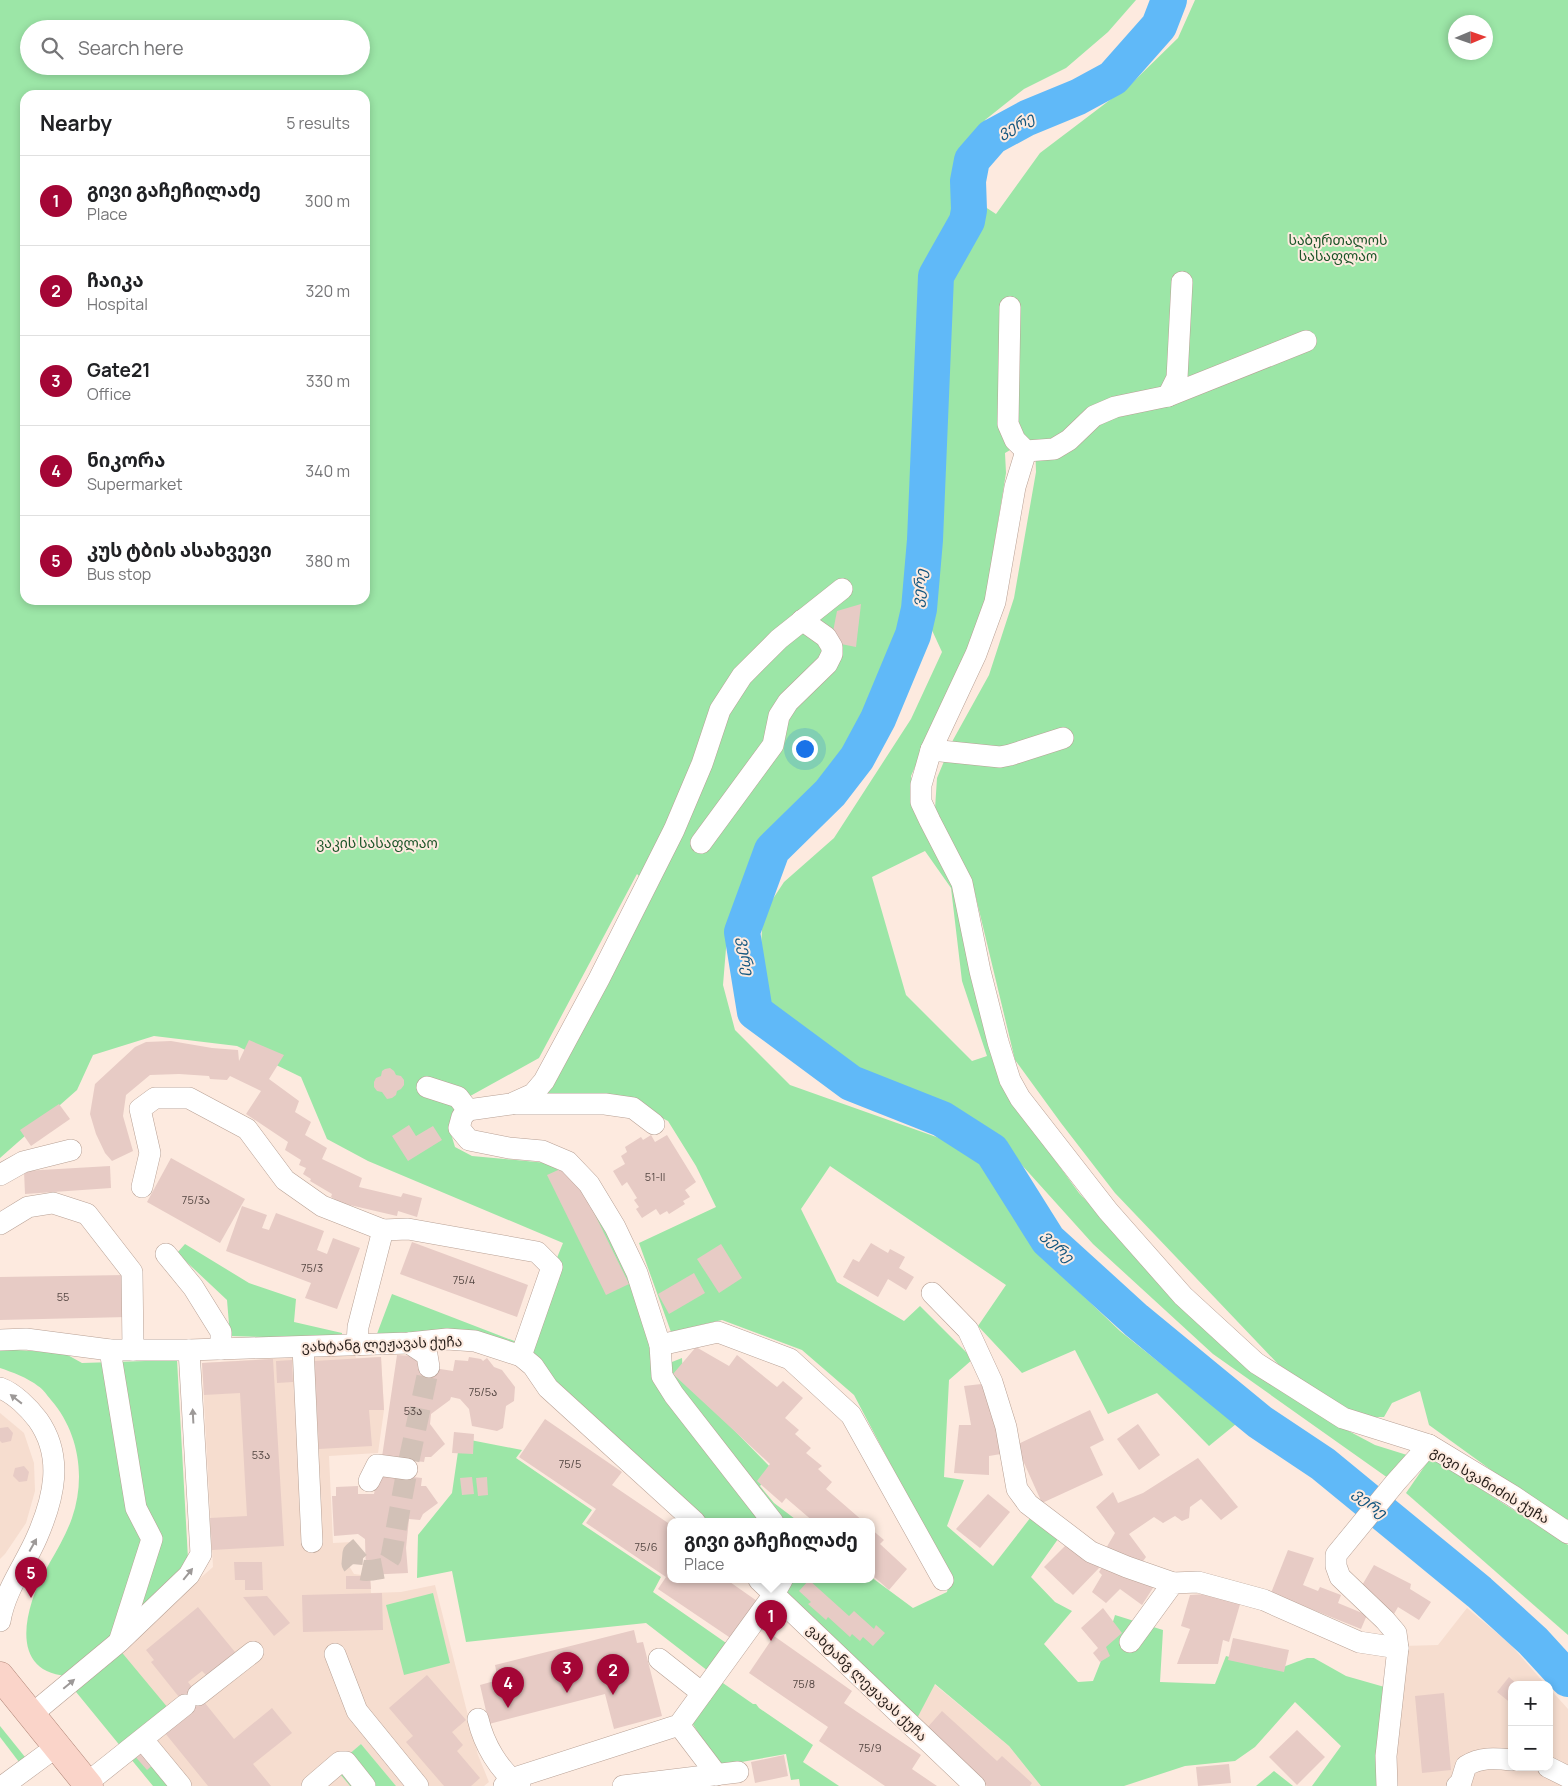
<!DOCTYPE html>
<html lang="en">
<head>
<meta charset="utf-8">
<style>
	:root { --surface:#fff; --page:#f6f6f6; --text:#202124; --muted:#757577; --line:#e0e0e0; --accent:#a40636 }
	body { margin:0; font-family:Manrope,"Noto Sans Georgian",sans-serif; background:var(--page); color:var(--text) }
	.controls { position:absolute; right:15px; bottom:15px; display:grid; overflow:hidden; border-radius:10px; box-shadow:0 2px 8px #0003 }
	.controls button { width:45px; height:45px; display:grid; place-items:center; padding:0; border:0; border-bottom:1px solid var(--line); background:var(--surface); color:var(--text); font:25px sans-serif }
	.compass { position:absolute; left:1448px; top:15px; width:45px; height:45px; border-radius:50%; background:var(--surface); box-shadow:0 2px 8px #0003; rotate:88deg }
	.you { position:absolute; left:804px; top:748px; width:18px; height:18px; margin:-12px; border:4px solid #fff; border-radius:50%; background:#1a73e8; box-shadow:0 0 0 8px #1a73e833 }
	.badge { display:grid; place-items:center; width:32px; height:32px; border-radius:50%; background:var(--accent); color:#fff; font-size:16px; font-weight:700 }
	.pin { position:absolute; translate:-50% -41px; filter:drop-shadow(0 1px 2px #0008) }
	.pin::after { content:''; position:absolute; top:26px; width:18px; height:15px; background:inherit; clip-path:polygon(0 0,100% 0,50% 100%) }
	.popup { position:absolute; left:667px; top:1518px; width:208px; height:65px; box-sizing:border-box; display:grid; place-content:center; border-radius:10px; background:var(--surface); filter:drop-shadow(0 1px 4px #0005); font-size:16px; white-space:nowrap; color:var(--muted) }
	.popup b { font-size:19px; color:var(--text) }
	.popup::after { content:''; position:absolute; left:50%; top:100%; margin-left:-10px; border:10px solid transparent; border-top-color:var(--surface) }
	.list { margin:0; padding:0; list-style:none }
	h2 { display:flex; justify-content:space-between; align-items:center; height:65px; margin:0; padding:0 20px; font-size:21px }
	h2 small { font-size:16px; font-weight:400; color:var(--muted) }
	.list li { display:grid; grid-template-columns:32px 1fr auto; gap:15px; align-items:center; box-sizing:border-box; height:90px; padding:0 20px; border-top:1px solid var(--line) }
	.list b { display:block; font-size:19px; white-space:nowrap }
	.list p { margin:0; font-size:16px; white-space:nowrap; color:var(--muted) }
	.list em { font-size:16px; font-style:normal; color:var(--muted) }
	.icon { flex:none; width:28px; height:28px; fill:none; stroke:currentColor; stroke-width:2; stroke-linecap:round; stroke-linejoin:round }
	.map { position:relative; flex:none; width:1568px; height:1786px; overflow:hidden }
	.search { position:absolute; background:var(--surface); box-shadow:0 2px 8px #0003; left:20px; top:20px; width:350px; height:55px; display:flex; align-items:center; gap:12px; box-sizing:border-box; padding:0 18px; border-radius:28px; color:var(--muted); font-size:19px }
	.panel { position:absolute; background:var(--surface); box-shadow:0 2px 8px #0003; left:20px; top:90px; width:350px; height:515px; border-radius:15px }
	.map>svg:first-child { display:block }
	.built { fill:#f6ddcf }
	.green { fill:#9ce6a7; fill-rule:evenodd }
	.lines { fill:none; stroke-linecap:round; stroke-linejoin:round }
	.river { stroke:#60b9f8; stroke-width:36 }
	.building { fill:#e7cbc5 }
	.minor-tunnel { stroke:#d2c1b7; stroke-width:21; stroke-dasharray:21 11; stroke-linecap:butt }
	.minor-casing { stroke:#b8a195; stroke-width:22 }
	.major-casing { stroke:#ad8274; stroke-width:29 }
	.minor { stroke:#fff; stroke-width:21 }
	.major { stroke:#fad4c9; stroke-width:28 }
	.oneway { fill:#9d9998 }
	.labels { text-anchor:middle; stroke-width:4; stroke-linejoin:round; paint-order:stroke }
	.number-label { font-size:11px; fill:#564844 }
	.park-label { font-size:14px; fill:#1c5529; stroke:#fdeadf }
	.street-label { font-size:14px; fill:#261d19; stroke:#fdeadf }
	.water-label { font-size:15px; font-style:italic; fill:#13567f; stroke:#fdeadf }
</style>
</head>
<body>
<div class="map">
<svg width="1568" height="1786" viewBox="0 0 1568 1786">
	<rect width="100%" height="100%" fill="#fdeadf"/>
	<g class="built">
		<path d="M355 1354 356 1358 381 1357 384 1410 378 1453 329 1456 333 1543 353 1542V1545L348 1548 346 1554V1561L354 1574 370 1576 371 1593 401 1592 435 1585 478 1755 489 1782 484 1786H396L361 1744 334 1767 350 1786H188L151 1743 119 1649 213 1567 202 1363Z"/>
		<path d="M0 1413 24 1433 34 1463 35 1491 26 1523 5 1554 0 1559Z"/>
		<path d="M1467 1608 1509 1643 1546 1685H1512V1767H1549V1688L1568 1709V1786H1391L1403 1646 1438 1645Z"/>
		<path d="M934 1684 1009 1746 1041 1786H969L912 1728Z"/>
	</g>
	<g class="green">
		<path d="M0 0H1136L1108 32 1066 68 1024 89 985 120 975 155 970 197 996 214 1040 153 1131 84 1178 38 1195 0H1568V1519H1559L1429 1425 1420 1391 1392 1403 1384 1417H1371L1346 1410 1278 1364 1115 1193 1061 1123 1015 1060 972 881 935 809 937 778 953 740 989 675 1014 598 1036 472 1035 440 1024 442 1005 453 1006 473 985 601 973 636 911 776 915 807 956 882 1011 1100 1079 1193 1120 1237 1343 1428 1375 1445 1407 1455 1395 1483 1213 1354 1093 1244 993 1133 975 1122 861 1077 801 1039 764 1003 760 960 763 914 784 882 834 838 911 719 942 652 908 578 904 624 869 708 822 787 765 841 728 924 723 985 735 1030 790 1085 942 1139 981 1163 1001 1189 1052 1266 1120 1331 1236 1424 1209 1446 1157 1393 1108 1414 1075 1350 1022 1373 978 1326 1006 1285 830 1166 801 1209 837 1282 904 1321 920 1306 973 1359 949 1380 944 1477 964 1480 947 1526 993 1566 1034 1513 1068 1525 1031 1577 1055 1602 1072 1611 1044 1644 1078 1682 1093 1681 1101 1661 1115 1615 1163 1630 1160 1682 1215 1684 1226 1656 1266 1668 1283 1667 1307 1658H1314L1346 1676 1388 1688 1380 1786H1312L1341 1746 1295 1702 1255 1747 1235 1761 1185 1766 1124 1786H1041L1009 1746 935 1684 912 1728 780 1595 790 1580H871V1577L913 1608 947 1592 950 1577 854 1395 802 1350 722 1320 671 1332 639 1243 716 1207 696 1166 668 1121 630 1102 531 1103 648 885 637 874 539 1058 463 1100 449 1127 455 1147 472 1156 547 1163 577 1181 621 1253 655 1344 657 1375 766 1522H701L531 1367 452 1337 375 1339 392 1294 522 1344 563 1243 368 1161 327 1139 301 1077 237 1046 154 1036 93 1055 77 1090 0 1158ZM1456 22H1486V52H1456ZM29 29H361V66H29ZM25 95H365V600H25ZM925 851 951 888 962 981 987 1056 972 1061 906 995 872 877Z"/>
		<path d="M185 1244 249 1283 296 1299 294 1322 342 1333V1339L230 1336 227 1300 177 1253Z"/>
		<path d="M0 1349 64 1353 82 1363 177 1360 188 1559 182 1575 73 1676C24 1676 20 1639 32 1601 41 1572 62 1547 72 1518 86 1478 79 1432 51 1400 47 1395 43 1389 38 1386 28 1378 12 1372 0 1368Z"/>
		<path d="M682 1358 683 1378 773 1470 760 1486 774 1503 799 1522H777L672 1376V1362Z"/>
		<path d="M460 1438 522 1450 516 1458 592 1510 582 1524 661 1577 653 1592 729 1645 708 1671 646 1623 466 1642 452 1571 417 1578 418 1535 452 1493Z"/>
		<path d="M1431 1457 1568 1545V1635L1406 1493Z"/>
		<path d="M433 1593 450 1663 404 1675 386 1605Z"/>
		<path d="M119 1649 178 1720 152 1743 188 1786H153L72 1687Z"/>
		<path d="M720 1681 753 1704H756L759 1708 813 1745 803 1762 839 1786H800L799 1779 791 1780 786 1754 719 1766 691 1721Z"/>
		<path d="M0 1726 25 1757 19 1762 0 1737Z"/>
		<path d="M361 1744 396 1786H350L334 1767Z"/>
		<path d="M1274 1771 1293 1786H1256Z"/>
	</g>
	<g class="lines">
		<path class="river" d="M1169 0 1159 26 1113 78 1078 97 1027 118 992 137 972 160 968 181 969 210 967 221 936 276 925 540 919 609 913 635 878 719 857 758 830 793 772 850 742 932 755 1012 851 1083 942 1119 992 1151 1048 1240 1136 1320 1210 1381 1260 1422 1323 1464 1479 1592 1533 1641 1568 1679"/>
	</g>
	<g class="building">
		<path d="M861 604 856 647 831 642 837 611Z"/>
		<path d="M249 1040 284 1055 269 1079 299 1101 295 1112 311 1122 305 1135 327 1148 322 1159 362 1178 359 1187 401 1197 403 1193 422 1198 417 1217 398 1211 397 1216 341 1203 331 1197 332 1194 310 1181 311 1179 303 1174 306 1168 299 1165 301 1160 285 1150 288 1142 246 1114 261 1091 230 1076 227 1080 210 1079 209 1076 179 1074 150 1075 126 1095 123 1116 133 1151 112 1161 105 1153 96 1134 90 1114 95 1084 135 1047 146 1042 171 1041 212 1048 238 1050 239 1061Z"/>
		<path d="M390 1068 394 1071 396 1075 401 1076 404 1080V1085L401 1089 397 1091 396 1095 392 1098 387 1099 382 1092 377 1091 374 1087V1082L376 1078 381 1076 382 1071 385 1069Z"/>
		<path d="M59 1104 70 1119 31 1146 20 1130Z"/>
		<path d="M409 1125 416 1136 433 1126 442 1140 408 1161 392 1136Z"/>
		<path d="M651 1135 655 1142 667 1135 696 1182 685 1190 690 1197 683 1201 685 1204 669 1214 667 1211 660 1215 656 1209 642 1218 636 1209 639 1207 634 1200 637 1198 627 1182 622 1186 613 1171 625 1164 621 1156 627 1152 625 1147 641 1137 643 1140Z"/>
		<path d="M171 1158 245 1199 220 1243 147 1202Z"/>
		<path d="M110 1166 111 1188 25 1194 24 1171Z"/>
		<path d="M567 1166 575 1174 629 1284 606 1295 547 1175Z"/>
		<path d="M242 1206 267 1215 262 1228 269 1230 276 1213 324 1231 317 1250 327 1254 333 1238 360 1248 337 1309 305 1298 311 1283 226 1251Z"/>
		<path d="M412 1242 528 1285 517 1317 400 1274Z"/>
		<path d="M871 1243 888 1253 890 1249 905 1257 899 1268 914 1277 906 1290 888 1279 878 1297 843 1277 853 1259 859 1262Z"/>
		<path d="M721 1244 742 1278 719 1293 697 1259Z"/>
		<path d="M694 1273 705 1293 669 1314 658 1294Z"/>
		<path d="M126 1275 127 1317 0 1320V1277Z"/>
		<path d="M696 1347 729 1366 737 1355 777 1387 783 1381 803 1398 785 1418 799 1430 795 1434 811 1448 806 1453 822 1466 818 1469 832 1482 826 1489 864 1522H814L786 1498 782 1503 757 1481 770 1464 673 1374Z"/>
		<path d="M397 1355 415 1356 421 1366 453 1371 455 1360 468 1361 469 1357 481 1359 483 1361 487 1358 494 1367 502 1370 515 1387 514 1401 506 1406 503 1428 497 1431 472 1426 469 1409 460 1399 451 1397 450 1400 431 1414 430 1424 445 1444 431 1457H425L424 1462 382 1457Z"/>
		<path d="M381 1357 384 1410H369L372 1446 319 1449 314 1361Z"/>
		<path d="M273 1359 284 1546 212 1550 210 1518 247 1516 240 1393 204 1395 202 1363Z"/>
		<path d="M292 1360 293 1382 277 1383 276 1361Z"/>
		<path d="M990 1383 994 1424 1002 1423 1001 1454 989 1456V1475L954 1473 959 1425H971L964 1386Z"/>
		<path d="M1090 1410 1104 1440 1090 1447 1103 1475 1042 1503 1016 1445Z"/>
		<path d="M545 1419 622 1472 612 1485 671 1525V1580H727L757 1601 732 1639 658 1589 666 1577 586 1523 596 1509 519 1457Z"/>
		<path d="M1138 1424 1160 1455 1139 1470 1117 1439Z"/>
		<path d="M8 1427 13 1433 11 1441 2 1443 0 1441V1428Z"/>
		<path d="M454 1432 474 1434 473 1454 452 1453Z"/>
		<path d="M1198 1458 1238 1507 1221 1520 1201 1499 1190 1507 1189 1518 1182 1521 1175 1516 1163 1523 1154 1517 1129 1534 1146 1557 1138 1568 1105 1550 1115 1533 1096 1507 1113 1492 1118 1503 1143 1493Z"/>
		<path d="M24 1466 29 1472 27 1481 19 1482 13 1476 15 1468Z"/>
		<path d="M378 1473 422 1478 421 1486H426L438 1503 423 1514 420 1520 409 1519 406 1548 408 1573 366 1575 365 1539 358 1534 334 1536 332 1496H336V1487L358 1486V1494H374Z"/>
		<path d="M472 1477 474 1494 462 1495 460 1478Z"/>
		<path d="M487 1477 488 1495 478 1496 476 1478Z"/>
		<path d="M988 1494 1010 1512 980 1548 956 1529Z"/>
		<path d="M871 1529 884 1540 880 1544 907 1569 889 1590 871 1574Z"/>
		<path d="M1071 1540 1100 1567 1073 1595 1044 1567Z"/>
		<path d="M1288 1550 1314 1558 1303 1585 1318 1591 1320 1587 1341 1595 1338 1603 1367 1615 1361 1629 1271 1593Z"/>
		<path d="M234 1562H262L263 1590H245V1580H235Z"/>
		<path d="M1105 1562 1158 1580 1142 1605 1120 1589 1106 1603 1092 1592 1102 1575 1099 1572Z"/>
		<path d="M1374 1565 1411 1584 1410 1589 1431 1602 1419 1620 1398 1607 1394 1614 1361 1587Z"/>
		<path d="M346 1576H370L371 1589H346Z"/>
		<path d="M809 1580 849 1616 854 1611 874 1629 876 1625 885 1633 873 1646 863 1637 860 1641 852 1634 850 1637 828 1617 826 1620 808 1604 811 1602 799 1591Z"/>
		<path d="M382 1593 383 1630 303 1632 302 1595Z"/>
		<path d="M1220 1593 1241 1601 1229 1642 1223 1640 1218 1664H1177L1190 1629 1181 1626 1190 1595Z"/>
		<path d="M267 1596 290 1623 274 1636 243 1597Z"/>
		<path d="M198 1607 235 1652 223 1662 225 1664 208 1677 202 1671 188 1682 234 1739 272 1708 292 1733 253 1764 271 1786H208L165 1733 191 1712 151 1662 154 1660 146 1650Z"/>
		<path d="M1103 1608 1122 1633 1106 1647 1110 1656 1100 1662 1093 1653 1098 1648 1081 1628Z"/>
		<path d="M634 1630 637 1643 643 1642 662 1716 614 1729 605 1694 489 1724 480 1685 498 1680 495 1665Z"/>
		<path d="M774 1636 852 1691 844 1703 921 1755 912 1769 937 1786H885L819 1741 828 1727 749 1673Z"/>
		<path d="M1233 1638 1289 1650 1284 1672 1228 1660Z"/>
		<path d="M427 1675 466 1720 452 1732 463 1745 457 1751 480 1778 471 1786H444L406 1742 413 1736 389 1708Z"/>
		<path d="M1509 1677 1518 1685H1512V1704L1497 1692Z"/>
		<path d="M1444 1693 1451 1770 1422 1773 1415 1696Z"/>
		<path d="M942 1711 997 1761 1002 1756 1032 1783 1030 1786H987L926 1729Z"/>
		<path d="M1297 1730 1325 1757 1297 1785 1269 1757Z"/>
		<path d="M140 1748 154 1764 147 1770 133 1754Z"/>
		<path d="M784 1755 788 1776 755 1783 751 1762Z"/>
		<path d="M1229 1764 1231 1783 1198 1786 1196 1767Z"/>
	</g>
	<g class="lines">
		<g class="minor-tunnel">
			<path d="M409 1460 429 1367"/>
			<path d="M360 1547 353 1553 352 1564C360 1574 373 1570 384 1568L391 1557 406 1476"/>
		</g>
		<g class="minor-casing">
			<g id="minor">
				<path d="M1010 307 1008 424 1015 440 1026 451 1054 449 1069 440 1094 416 1115 407 1168 396 1306 341"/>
				<path d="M1168 396 1177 378 1182 282"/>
				<path d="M1026 451 1015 487 995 602 976 654 931 750 921 785V802L930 821 962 883 980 971 998 1042 1010 1080 1020 1098 1108 1211 1183 1296 1256 1363 1343 1418 1429 1445 1513 1496 1568 1533"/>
				<path d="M931 750 1000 757 1010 755 1063 738"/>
				<path d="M701 843 773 745 779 716 788 702 827 664 832 654V647L826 637 802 620"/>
				<path d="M427 1087 458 1097 468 1110"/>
				<path d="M516 1104H605L633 1108 654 1124"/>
				<path d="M0 1175 23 1162 71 1150"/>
				<path d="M142 1187 150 1153 140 1109 155 1098H189L247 1129 285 1180 322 1206 383 1230 358 1327 357 1345"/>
				<path d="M0 1224 28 1207 53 1203 87 1214 132 1272 133 1350"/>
				<path d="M383 1230 408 1229 537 1252 552 1267 521 1356"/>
				<path d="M166 1254 193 1287 221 1332V1349"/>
				<path d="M932 1293 968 1330 992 1382 1006 1427 1017 1489 1028 1504 1091 1552 1127 1567 1173 1583"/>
				<path d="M0 1340 26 1339 110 1350H189L409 1343 447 1339 475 1341 521 1356 533 1366 548 1388 695 1522"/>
				<path d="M409 1343 427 1355 429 1367"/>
				<path d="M660 1345 718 1332 790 1359 851 1415 943 1580"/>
				<path d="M303 1347 312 1542"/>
				<path d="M110 1350 136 1508 152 1539 120 1639"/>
				<path d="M0 1388C14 1393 29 1408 38 1420 64 1457 54 1498 37 1537 25 1565 5 1590 0 1621"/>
				<path d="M369 1481 377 1465 407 1469"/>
				<path d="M773 1522 674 1395 662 1376 660 1345 637 1273 615 1227 589 1184 568 1162 542 1151 509 1148 469 1140 459 1128 462 1117 468 1110 511 1104 533 1094 544 1081 599 979 674 830 702 764 720 710 742 676 779 639 842 589"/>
				<path d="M759 1580 975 1786"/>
				<path d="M1130 1642 1173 1583 1198 1582 1264 1600 1359 1642 1398 1648 1386 1756 1387 1786"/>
				<path d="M1398 1648 1396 1633 1385 1620 1340 1577 1336 1566V1555L1395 1483 1429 1445"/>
				<path d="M335 1654 357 1711 418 1786"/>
				<path d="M659 1659 702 1693"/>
				<path d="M198 1695 253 1652"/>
				<path d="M31 1715 119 1642 189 1575 201 1554 189 1350"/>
				<path d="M478 1719C484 1745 499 1770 520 1786"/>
				<path d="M679 1725 717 1775"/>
				<path d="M148 1746 181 1786"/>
				<path d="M1548 1767 1568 1777"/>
				<path d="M87 1783 185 1705"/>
				<path d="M3 1786 56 1747"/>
				<path d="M312 1786 340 1762H346L365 1786"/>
				<path d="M504 1786 511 1779 679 1725 774 1594 782 1580"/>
				<path d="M623 1786 738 1772"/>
				<path d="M1457 1786 1461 1782 1466 1766C1480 1757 1495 1758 1512 1760"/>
			</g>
		</g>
		<g class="major-casing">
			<path id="major" d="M0 1676 89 1786"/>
		</g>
		<use href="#minor" class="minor"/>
		<use href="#major" class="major"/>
	</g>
	<defs><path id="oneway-solid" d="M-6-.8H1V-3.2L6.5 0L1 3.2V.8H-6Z" transform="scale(1.25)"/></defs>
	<g class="oneway">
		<use href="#oneway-solid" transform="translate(16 1399) rotate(-142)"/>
		<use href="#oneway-solid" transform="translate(193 1416) rotate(-93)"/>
		<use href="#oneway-solid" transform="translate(33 1545) rotate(-61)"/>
		<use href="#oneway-solid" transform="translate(188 1574) rotate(-51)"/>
		<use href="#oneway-solid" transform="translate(69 1684) rotate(-40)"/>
	</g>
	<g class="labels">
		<g class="number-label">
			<text x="655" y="1181">51-II</text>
			<text x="196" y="1204">75/3ა</text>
			<text x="312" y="1272">75/3</text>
			<text x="464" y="1284">75/4</text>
			<text x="63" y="1301">55</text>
			<text x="483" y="1396">75/5ა</text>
			<text x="413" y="1415">53ა</text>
			<text x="261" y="1459">53ა</text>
			<text x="570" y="1468">75/5</text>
			<text x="646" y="1551">75/6</text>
			<text x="804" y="1688">75/8</text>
			<text x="870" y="1752">75/9</text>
		</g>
		<g class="park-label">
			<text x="1338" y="245">საბურთალოს<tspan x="1338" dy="16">სასაფლაო</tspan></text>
			<text x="377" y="848">ვაკის სასაფლაო</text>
		</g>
		<g class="street-label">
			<text transform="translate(382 1344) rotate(-2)" y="5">ვახტანგ ლეჟავას ქუჩა</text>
			<text transform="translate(1490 1485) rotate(31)" y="5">გივი სვანიძის ქუჩა</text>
			<text transform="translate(867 1683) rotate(44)" y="5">ვახტანგ ლეჟავას ქუჩა</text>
		</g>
		<g class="water-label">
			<text transform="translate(1016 125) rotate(-26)" y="5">ვერე</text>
			<text transform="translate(919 588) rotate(-83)" y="5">ვერე</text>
			<text transform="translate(746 956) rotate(82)" y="5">ვერე</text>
			<text transform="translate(1058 1246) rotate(46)" y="5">ვერე</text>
			<text transform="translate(1370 1503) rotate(39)" y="5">ვერე</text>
		</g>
	</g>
</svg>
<div class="controls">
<button>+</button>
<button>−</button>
</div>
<svg class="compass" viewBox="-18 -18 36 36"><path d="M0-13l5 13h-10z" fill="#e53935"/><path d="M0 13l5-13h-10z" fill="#757577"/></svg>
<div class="you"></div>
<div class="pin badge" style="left:771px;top:1641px">1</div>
<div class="popup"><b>გივი გაჩეჩილაძე</b>Place</div>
<div class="pin badge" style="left:613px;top:1695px">2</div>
<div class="pin badge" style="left:567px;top:1693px">3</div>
<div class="pin badge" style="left:508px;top:1708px">4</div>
<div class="pin badge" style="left:31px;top:1598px">5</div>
<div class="search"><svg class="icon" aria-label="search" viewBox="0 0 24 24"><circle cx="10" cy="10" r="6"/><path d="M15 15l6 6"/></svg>Search here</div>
<section class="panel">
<h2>Nearby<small>5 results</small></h2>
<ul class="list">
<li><span class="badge">1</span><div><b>გივი გაჩეჩილაძე</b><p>Place</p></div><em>300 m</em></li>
<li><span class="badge">2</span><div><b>ჩაიკა</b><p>Hospital</p></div><em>320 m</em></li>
<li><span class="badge">3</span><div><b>Gate21</b><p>Office</p></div><em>330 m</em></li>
<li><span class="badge">4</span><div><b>ნიკორა</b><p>Supermarket</p></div><em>340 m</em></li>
<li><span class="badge">5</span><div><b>კუს ტბის ასახვევი</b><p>Bus stop</p></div><em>380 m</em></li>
</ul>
</section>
</div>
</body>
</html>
